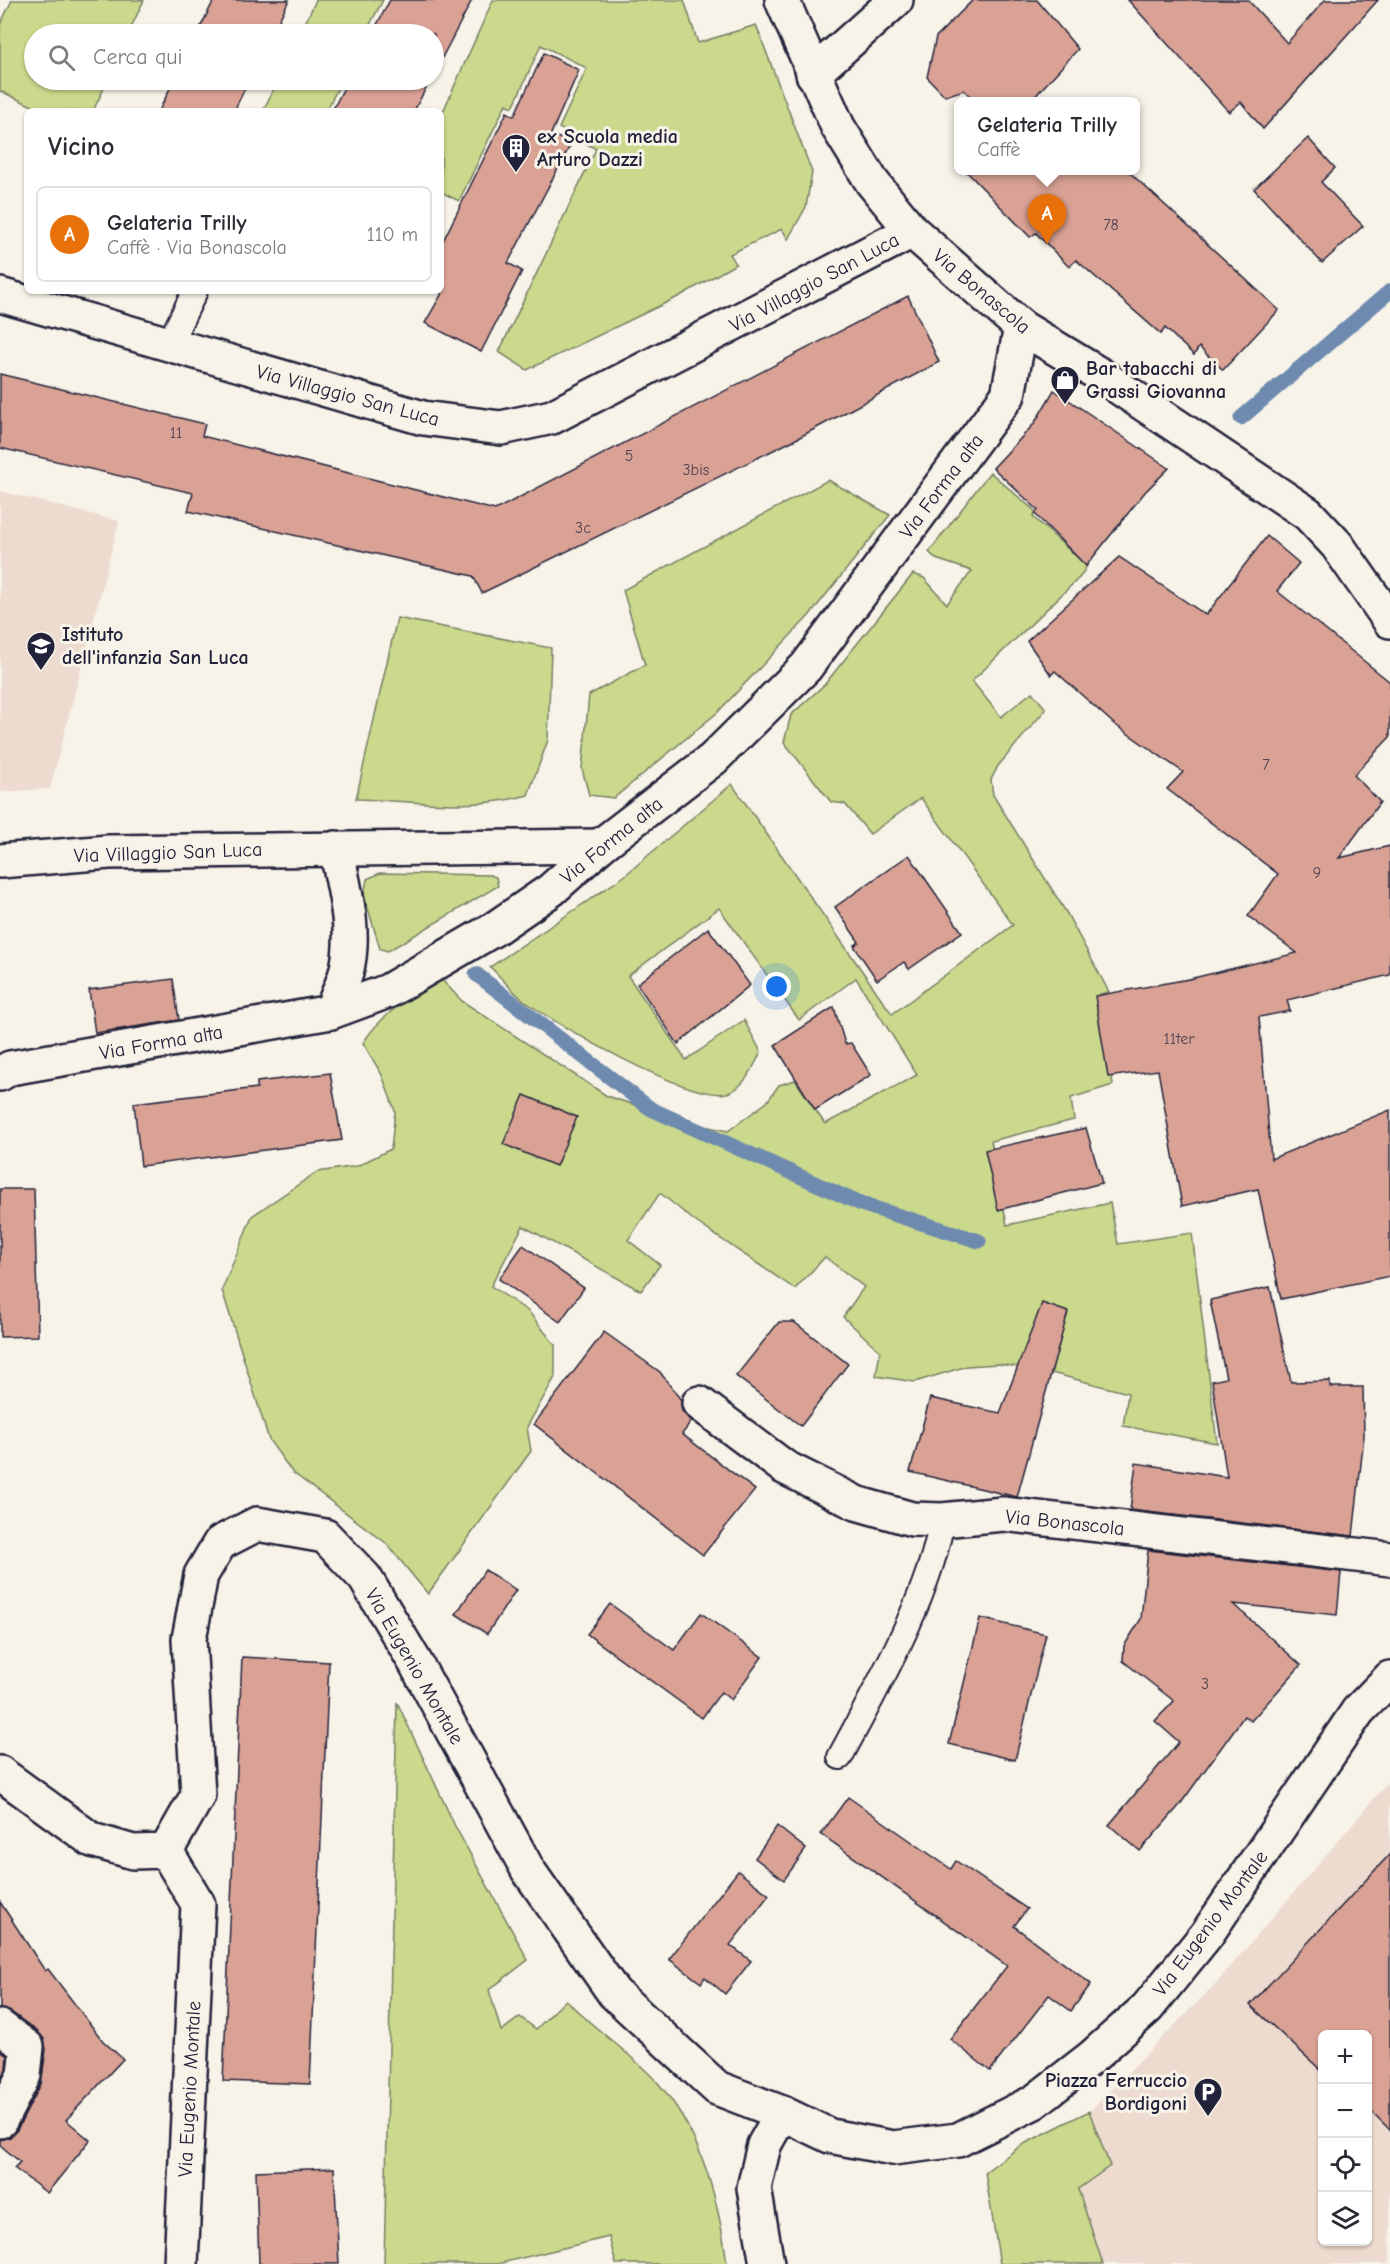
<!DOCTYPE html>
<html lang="it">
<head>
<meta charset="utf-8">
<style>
	:root { --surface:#fff; --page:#f7f7f7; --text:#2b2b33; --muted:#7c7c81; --line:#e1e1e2; --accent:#db2777 }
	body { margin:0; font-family:"Comic Neue",sans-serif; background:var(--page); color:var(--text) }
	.controls { position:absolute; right:18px; bottom:18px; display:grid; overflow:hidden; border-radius:9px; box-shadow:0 2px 4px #0004 }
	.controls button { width:54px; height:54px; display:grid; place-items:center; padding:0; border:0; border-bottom:2px solid var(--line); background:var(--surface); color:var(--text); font:30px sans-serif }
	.you { position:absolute; left:777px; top:987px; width:21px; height:21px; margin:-15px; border:4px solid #fff; border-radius:50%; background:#1a73e8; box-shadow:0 0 0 9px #1a73e833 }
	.badge { display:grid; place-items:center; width:39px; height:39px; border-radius:50%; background:var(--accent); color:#fff; font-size:20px; font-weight:700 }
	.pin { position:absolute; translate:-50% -50px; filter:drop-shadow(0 2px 3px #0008) }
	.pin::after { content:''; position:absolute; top:32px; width:21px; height:18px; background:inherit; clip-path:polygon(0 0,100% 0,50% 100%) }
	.popup { position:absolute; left:954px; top:97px; width:186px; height:78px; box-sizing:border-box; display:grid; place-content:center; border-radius:9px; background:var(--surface); filter:drop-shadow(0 2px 4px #0005); font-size:20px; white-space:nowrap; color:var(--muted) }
	.popup b { font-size:22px; color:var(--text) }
	.popup::after { content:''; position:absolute; left:50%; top:100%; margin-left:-12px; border:12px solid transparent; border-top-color:var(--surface) }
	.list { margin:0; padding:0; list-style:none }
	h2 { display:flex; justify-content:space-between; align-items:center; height:78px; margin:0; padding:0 24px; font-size:26px }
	h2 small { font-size:20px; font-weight:400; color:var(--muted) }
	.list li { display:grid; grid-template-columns:39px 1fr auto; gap:18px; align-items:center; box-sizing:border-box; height:96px; margin:0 12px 12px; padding:0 12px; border:2px solid var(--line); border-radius:9px }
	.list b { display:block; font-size:22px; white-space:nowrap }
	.list p { margin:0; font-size:20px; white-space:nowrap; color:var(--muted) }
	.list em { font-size:20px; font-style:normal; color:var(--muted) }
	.icon { flex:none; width:33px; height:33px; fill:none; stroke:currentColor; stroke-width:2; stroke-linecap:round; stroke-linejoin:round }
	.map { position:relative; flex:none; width:1390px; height:2264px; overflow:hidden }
	.search { position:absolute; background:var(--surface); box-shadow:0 2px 4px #0004; left:24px; top:24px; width:420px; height:66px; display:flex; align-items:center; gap:15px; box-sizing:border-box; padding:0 21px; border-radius:33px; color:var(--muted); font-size:22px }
	.panel { position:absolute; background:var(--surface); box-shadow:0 2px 4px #0004; left:24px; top:108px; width:420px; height:186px; border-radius:9px }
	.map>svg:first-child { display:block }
	.built { fill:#eedbcf; fill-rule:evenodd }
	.green { fill:#cad98c; stroke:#767e64; stroke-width:1.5 }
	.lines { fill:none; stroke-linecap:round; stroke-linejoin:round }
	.stream { stroke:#6e8baf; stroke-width:15 }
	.building { fill:#daa295; stroke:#22223b; stroke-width:1.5 }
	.service-casing { stroke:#22223b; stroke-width:28 }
	.minor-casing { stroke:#22223b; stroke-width:38 }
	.service { stroke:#f7f3e8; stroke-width:24 }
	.minor { stroke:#f7f3e8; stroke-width:33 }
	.labels { text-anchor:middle; stroke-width:6; stroke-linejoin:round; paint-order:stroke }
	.number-label { font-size:16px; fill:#504252 }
	.poi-label { font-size:20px; font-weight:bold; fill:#22223b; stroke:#f7f3e8; text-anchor:start }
	.street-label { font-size:20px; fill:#22223b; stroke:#f7f3e8 }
</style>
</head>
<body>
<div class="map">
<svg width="1390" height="2264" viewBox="0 0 1390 2264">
	<rect width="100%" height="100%" fill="#f7f3e8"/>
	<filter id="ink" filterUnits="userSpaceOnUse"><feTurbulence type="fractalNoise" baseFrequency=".0167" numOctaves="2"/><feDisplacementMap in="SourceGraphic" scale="12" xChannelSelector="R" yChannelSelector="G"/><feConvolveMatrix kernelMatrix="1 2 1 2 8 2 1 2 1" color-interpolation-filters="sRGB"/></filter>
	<g filter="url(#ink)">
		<g class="built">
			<path d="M0 491 119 521 50 789 0 792Z"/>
			<path d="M1390 1780V2264H1103L1078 2189 1110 2166 1090 2111 1218 1981ZM1322 2034H1368V2242H1322Z"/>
		</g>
		<g class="green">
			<path d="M12 0H144L128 34H34V80H108L93 111H43L0 91V25Z"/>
			<path d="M316 0H383L365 34H300Z"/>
			<path d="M493 0H684L698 43 756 25 812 172 806 207 788 239 782 229 730 254 736 264 680 296 527 370 499 352 596 149 559 128 587 68 541 45 513 107 506 104 459 201 441 192V116Z"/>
			<path d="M278 80H342L326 111H263Z"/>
			<path d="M990 472 1036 512 1033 517 1087 566 1080 577 972 681 1001 717 1032 692 1046 709 998 766 991 780 993 795 1066 912 1109 992 1100 994 1113 1085 1071 1098 1074 1120 991 1141 1007 1225 1110 1203 1118 1244 1192 1233 1217 1443 1123 1426 1128 1393 1044 1371 998 1364 967 1366 915 1382 876 1376 880 1351 843 1317 864 1287 825 1257 795 1289 696 1222 660 1193 628 1240 660 1265 641 1291 523 1226 491 1286 529 1312 555 1345V1377L527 1427 531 1451 428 1594 386 1543 292 1472 269 1440 222 1290 252 1216 317 1172 357 1166 391 1149 395 1111 382 1075 363 1043C380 1015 412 996 439 977L462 1001 607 1096 690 1123 728 1131 767 1102 779 1085 795 1080 825 1124 917 1075 856 978 799 1020 719 908 628 976 686 1060 744 1020 761 1052C754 1066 744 1089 727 1093 688 1101 560 1027 526 1002 513 993 502 978 490 967L623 877 732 784 892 1014 1013 925 921 798 870 834 845 804 831 802 784 742 791 715 825 684 913 574 924 578 947 604 972 571 936 559 929 552Z"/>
			<path d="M828 480 890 515 809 616 718 712 614 798 589 795 582 769 589 695 645 665 623 590Z"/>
			<path d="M397 618 551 648 548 740 528 795C473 811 413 801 356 799Z"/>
			<path d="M380 873 490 875 496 877 498 886 388 951 380 949 364 895 367 879Z"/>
			<path d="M397 1702 455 1826 528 1960 489 1990 501 2031 520 2017 536 2029 566 2000C595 2030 630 2052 658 2083 701 2131 719 2201 727 2264H616L609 2237 497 2264H384Z"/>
			<path d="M1089 2111 1110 2166 1078 2189 1103 2264H1000L985 2172 1022 2145Z"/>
		</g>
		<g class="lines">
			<g class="stream">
				<path d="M1241 418 1390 291"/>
				<path d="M476 974 651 1109 861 1204 979 1241"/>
			</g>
		</g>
		<g class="building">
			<path d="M214 0H289L272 34H197Z"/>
			<path d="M390 0H472L434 73V34H372Z"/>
			<path d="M973 0H1037L1078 49 1030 102H976L964 90 945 96 927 77 936 37Z"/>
			<path d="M1128 0H1248L1287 43 1325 0H1378L1263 129 1241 102 1229 112Z"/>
			<path d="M544 53 579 70 551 134 571 144 508 263 522 271 481 352 425 323 441 295V245L507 112 514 116Z"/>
			<path d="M174 80H249L234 111H159Z"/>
			<path d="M348 80H430L414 111H332Z"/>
			<path d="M1308 138 1335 168 1321 182 1363 226 1322 263 1254 189Z"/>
			<path d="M966 171H1128L1279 310 1223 370 1199 347 1194 355 1165 328 1161 334 1076 260 1069 267 1036 233 1030 237Z"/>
			<path d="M908 296 939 362 796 439 482 593 473 576 188 511 193 493 0 448V374L205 424 202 436 495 510Z"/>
			<path d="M1054 390 1169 468 1145 492 1086 566 1035 514 1038 510 993 468 1034 424Z"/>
			<path d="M1267 536 1299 563 1277 591 1390 682V737L1354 775 1380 802 1339 858 1390 846V975L1287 1000 1290 1011 1259 1017 1271 1159 1390 1110V1276L1281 1299 1258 1189 1182 1206 1158 1070 1108 1077 1095 996 1189 979 1297 953 1248 916 1278 874 1167 789 1183 772 1114 724 1055 671 1051 675 1027 641 1119 557 1206 615Z"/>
			<path d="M909 855 962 932 909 969 904 962 877 980 854 946 859 942 835 907Z"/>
			<path d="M708 928 750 985 678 1044 637 984Z"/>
			<path d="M173 979 179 1020 95 1033 89 990Z"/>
			<path d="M834 1007 845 1044 851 1043 871 1075 815 1110 775 1045Z"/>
			<path d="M330 1073 342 1140 141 1166 134 1103 257 1088V1082Z"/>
			<path d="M524 1095 577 1117 556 1166 503 1144Z"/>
			<path d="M1086 1128 1102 1183 998 1210 985 1150Z"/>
			<path d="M0 1189H34L38 1336 0 1337Z"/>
			<path d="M523 1245 584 1288 560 1322 499 1279Z"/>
			<path d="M1270 1287 1291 1382 1330 1381V1387H1363L1364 1436 1353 1536 1130 1510 1136 1463 1227 1477 1212 1381 1226 1378 1210 1300Z"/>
			<path d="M1042 1303 1068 1312 1017 1497 910 1472 930 1398 1000 1413Z"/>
			<path d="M779 1322H794L848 1364 801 1426 736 1376Z"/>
			<path d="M604 1332 660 1372 681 1400 682 1411 692 1421 682 1434 755 1490 703 1555 534 1424Z"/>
			<path d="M1148 1550 1341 1572 1337 1615 1233 1604 1301 1665 1251 1721 1244 1716 1179 1806 1140 1851 1109 1825 1179 1742 1155 1721 1174 1701 1123 1661 1124 1646 1141 1619Z"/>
			<path d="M485 1570 516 1590 487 1634 456 1614Z"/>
			<path d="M610 1604 674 1650 701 1613 762 1657 731 1700 721 1692 702 1718 587 1634Z"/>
			<path d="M980 1618 1046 1634 1015 1760 949 1744Z"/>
			<path d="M242 1657 329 1662 310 2084 223 2081Z"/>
			<path d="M848 1797 951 1869 956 1861 1027 1909 1014 1926 1091 1984 1071 2011 1049 1995 990 2071 950 2039 1007 1966 821 1834Z"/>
			<path d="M777 1826 806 1849 784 1880 755 1858Z"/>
			<path d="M1390 1854V2130L1368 2108V2034H1323V2072L1250 2005Z"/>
			<path d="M738 1871 769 1895 730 1945 751 1961 725 1994 705 1977 701 1983 669 1959Z"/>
			<path d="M0 1902 45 1971 48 1969 103 2041 123 2059 66 2120 90 2140 47 2193 14 2168 20 2162 0 2145V2140L10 2137 17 2130 41 2084 46 2049 44 2039 38 2032 11 2012 0 2009Z"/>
			<path d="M0 2050 7 2056 6 2069 0 2080Z"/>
			<path d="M334 2168 339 2264H259L256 2171Z"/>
		</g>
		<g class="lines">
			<g class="service-casing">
				<g id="service">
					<path d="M170 342 195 291"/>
					<path d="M840 1757C877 1687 929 1598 942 1520"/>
				</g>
			</g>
			<g class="minor-casing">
				<g id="minor">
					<path d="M782 0 838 127 872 182 912 231 1021 327 1102 376 1308 514 1337 545 1390 621"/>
					<path d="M813 74 896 0"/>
					<path d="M0 295 423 418 501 428 552 417 912 231"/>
					<path d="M0 861 109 852 600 846"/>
					<path d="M331 1012C336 999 342 986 346 973 357 931 344 888 336 848"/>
					<path d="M0 1074 10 1068 331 1012 388 991 494 929 551 890 600 846 713 759 806 667 1008 395 1021 327"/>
					<path d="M699 1403 784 1467 856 1503 912 1519 942 1520 1003 1514 1390 1559"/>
					<path d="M0 1773 92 1840 133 1852 166 1851 198 1795 189 1639 201 1575 220 1543 257 1524 325 1536 365 1578 415 1662 528 1870 614 1993 717 2088 782 2113 830 2136 893 2148 958 2140 1034 2102 1092 2057 1147 2008 1207 1934 1358 1711 1390 1678"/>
					<path d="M166 1851 198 1904 181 2264"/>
					<path d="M0 2027 27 2047 24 2075 0 2121"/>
					<path d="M767 2264 754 2188 764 2145 782 2113"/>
				</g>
			</g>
			<use href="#service" class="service"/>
			<use href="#minor" class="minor"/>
		</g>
	</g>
	<defs>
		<g id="building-pin" transform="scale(1.5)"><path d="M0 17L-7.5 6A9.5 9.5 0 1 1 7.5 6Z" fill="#22223b" stroke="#f7f3e8"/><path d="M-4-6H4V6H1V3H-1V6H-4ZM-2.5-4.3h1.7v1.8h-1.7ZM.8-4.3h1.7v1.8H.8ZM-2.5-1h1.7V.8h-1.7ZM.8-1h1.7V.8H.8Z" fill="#fff"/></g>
		<g id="shop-pin" transform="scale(1.5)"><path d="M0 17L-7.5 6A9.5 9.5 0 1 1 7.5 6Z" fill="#22223b" stroke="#f7f3e8"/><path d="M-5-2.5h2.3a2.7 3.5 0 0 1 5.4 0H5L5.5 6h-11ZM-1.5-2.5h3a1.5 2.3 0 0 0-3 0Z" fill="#fff"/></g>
		<g id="school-pin" transform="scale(1.5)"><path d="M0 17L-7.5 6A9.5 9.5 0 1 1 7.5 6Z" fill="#22223b" stroke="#f7f3e8"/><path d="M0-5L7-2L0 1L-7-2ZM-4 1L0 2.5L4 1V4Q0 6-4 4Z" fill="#fff"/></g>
		<g id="parking-pin" transform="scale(1.5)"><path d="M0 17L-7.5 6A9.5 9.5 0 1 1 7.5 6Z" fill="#22223b" stroke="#f7f3e8"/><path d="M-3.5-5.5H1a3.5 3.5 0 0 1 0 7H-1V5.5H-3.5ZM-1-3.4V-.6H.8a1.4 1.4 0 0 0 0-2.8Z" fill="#fff"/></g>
	</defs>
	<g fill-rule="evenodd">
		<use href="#building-pin" x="516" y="148"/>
		<use href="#shop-pin" x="1065" y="380"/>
		<use href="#school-pin" x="41" y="646"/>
		<use href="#parking-pin" x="1208" y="2092"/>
	</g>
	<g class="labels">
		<g class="number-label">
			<text x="1111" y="230">78</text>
			<text x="176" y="438">11</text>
			<text x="629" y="461">5</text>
			<text x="696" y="475">3bis</text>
			<text x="583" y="533">3c</text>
			<text x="1266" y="770">7</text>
			<text x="1317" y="878">9</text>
			<text x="1179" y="1044">11ter</text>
			<text x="1205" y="1689">3</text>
		</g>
		<g class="poi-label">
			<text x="537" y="143">ex Scuola media<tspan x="537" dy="23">Arturo Dazzi</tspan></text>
			<text x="1086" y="375">Bar tabacchi di<tspan x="1086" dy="23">Grassi Giovanna</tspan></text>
			<text x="62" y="641">Istituto<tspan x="62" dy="23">dell'infanzia San Luca</tspan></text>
			<text x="1187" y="2087" text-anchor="end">Piazza Ferruccio<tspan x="1187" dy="23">Bordigoni</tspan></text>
		</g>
		<g class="street-label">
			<text transform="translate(814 282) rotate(-28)" y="7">Via Villaggio San Luca</text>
			<text transform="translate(982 291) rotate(40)" y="7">Via Bonascola</text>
			<text transform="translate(348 395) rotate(15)" y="7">Via Villaggio San Luca</text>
			<text transform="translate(941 486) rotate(-53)" y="7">Via Forma alta</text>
			<text transform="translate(611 840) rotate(-39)" y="7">Via Forma alta</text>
			<text transform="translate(168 852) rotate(-2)" y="7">Via Villaggio San Luca</text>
			<text transform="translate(161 1042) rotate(-10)" y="7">Via Forma alta</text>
			<text transform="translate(1065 1522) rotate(6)" y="7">Via Bonascola</text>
			<text transform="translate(415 1666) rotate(60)" y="7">Via Eugenio Montale</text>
			<text transform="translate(1210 1923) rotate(-53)" y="7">Via Eugenio Montale</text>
			<text transform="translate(189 2089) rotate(-87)" y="7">Via Eugenio Montale</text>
		</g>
	</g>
</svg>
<div class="controls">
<button>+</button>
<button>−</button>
<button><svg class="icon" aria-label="locate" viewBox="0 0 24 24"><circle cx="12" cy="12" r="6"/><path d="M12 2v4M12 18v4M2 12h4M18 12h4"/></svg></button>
<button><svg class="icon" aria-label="layers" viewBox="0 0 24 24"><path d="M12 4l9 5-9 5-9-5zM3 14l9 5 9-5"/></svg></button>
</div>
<div class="you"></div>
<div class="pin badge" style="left:1047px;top:244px;background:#e8710a">A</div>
<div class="popup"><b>Gelateria Trilly</b>Caffè</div>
<div class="search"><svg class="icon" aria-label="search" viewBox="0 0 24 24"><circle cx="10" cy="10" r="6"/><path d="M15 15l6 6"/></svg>Cerca qui</div>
<section class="panel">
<h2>Vicino<small></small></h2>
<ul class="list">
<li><span class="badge" style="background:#e8710a">A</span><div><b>Gelateria Trilly</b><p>Caffè · Via Bonascola</p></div><em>110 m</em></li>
</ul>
</section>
</div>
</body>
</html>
